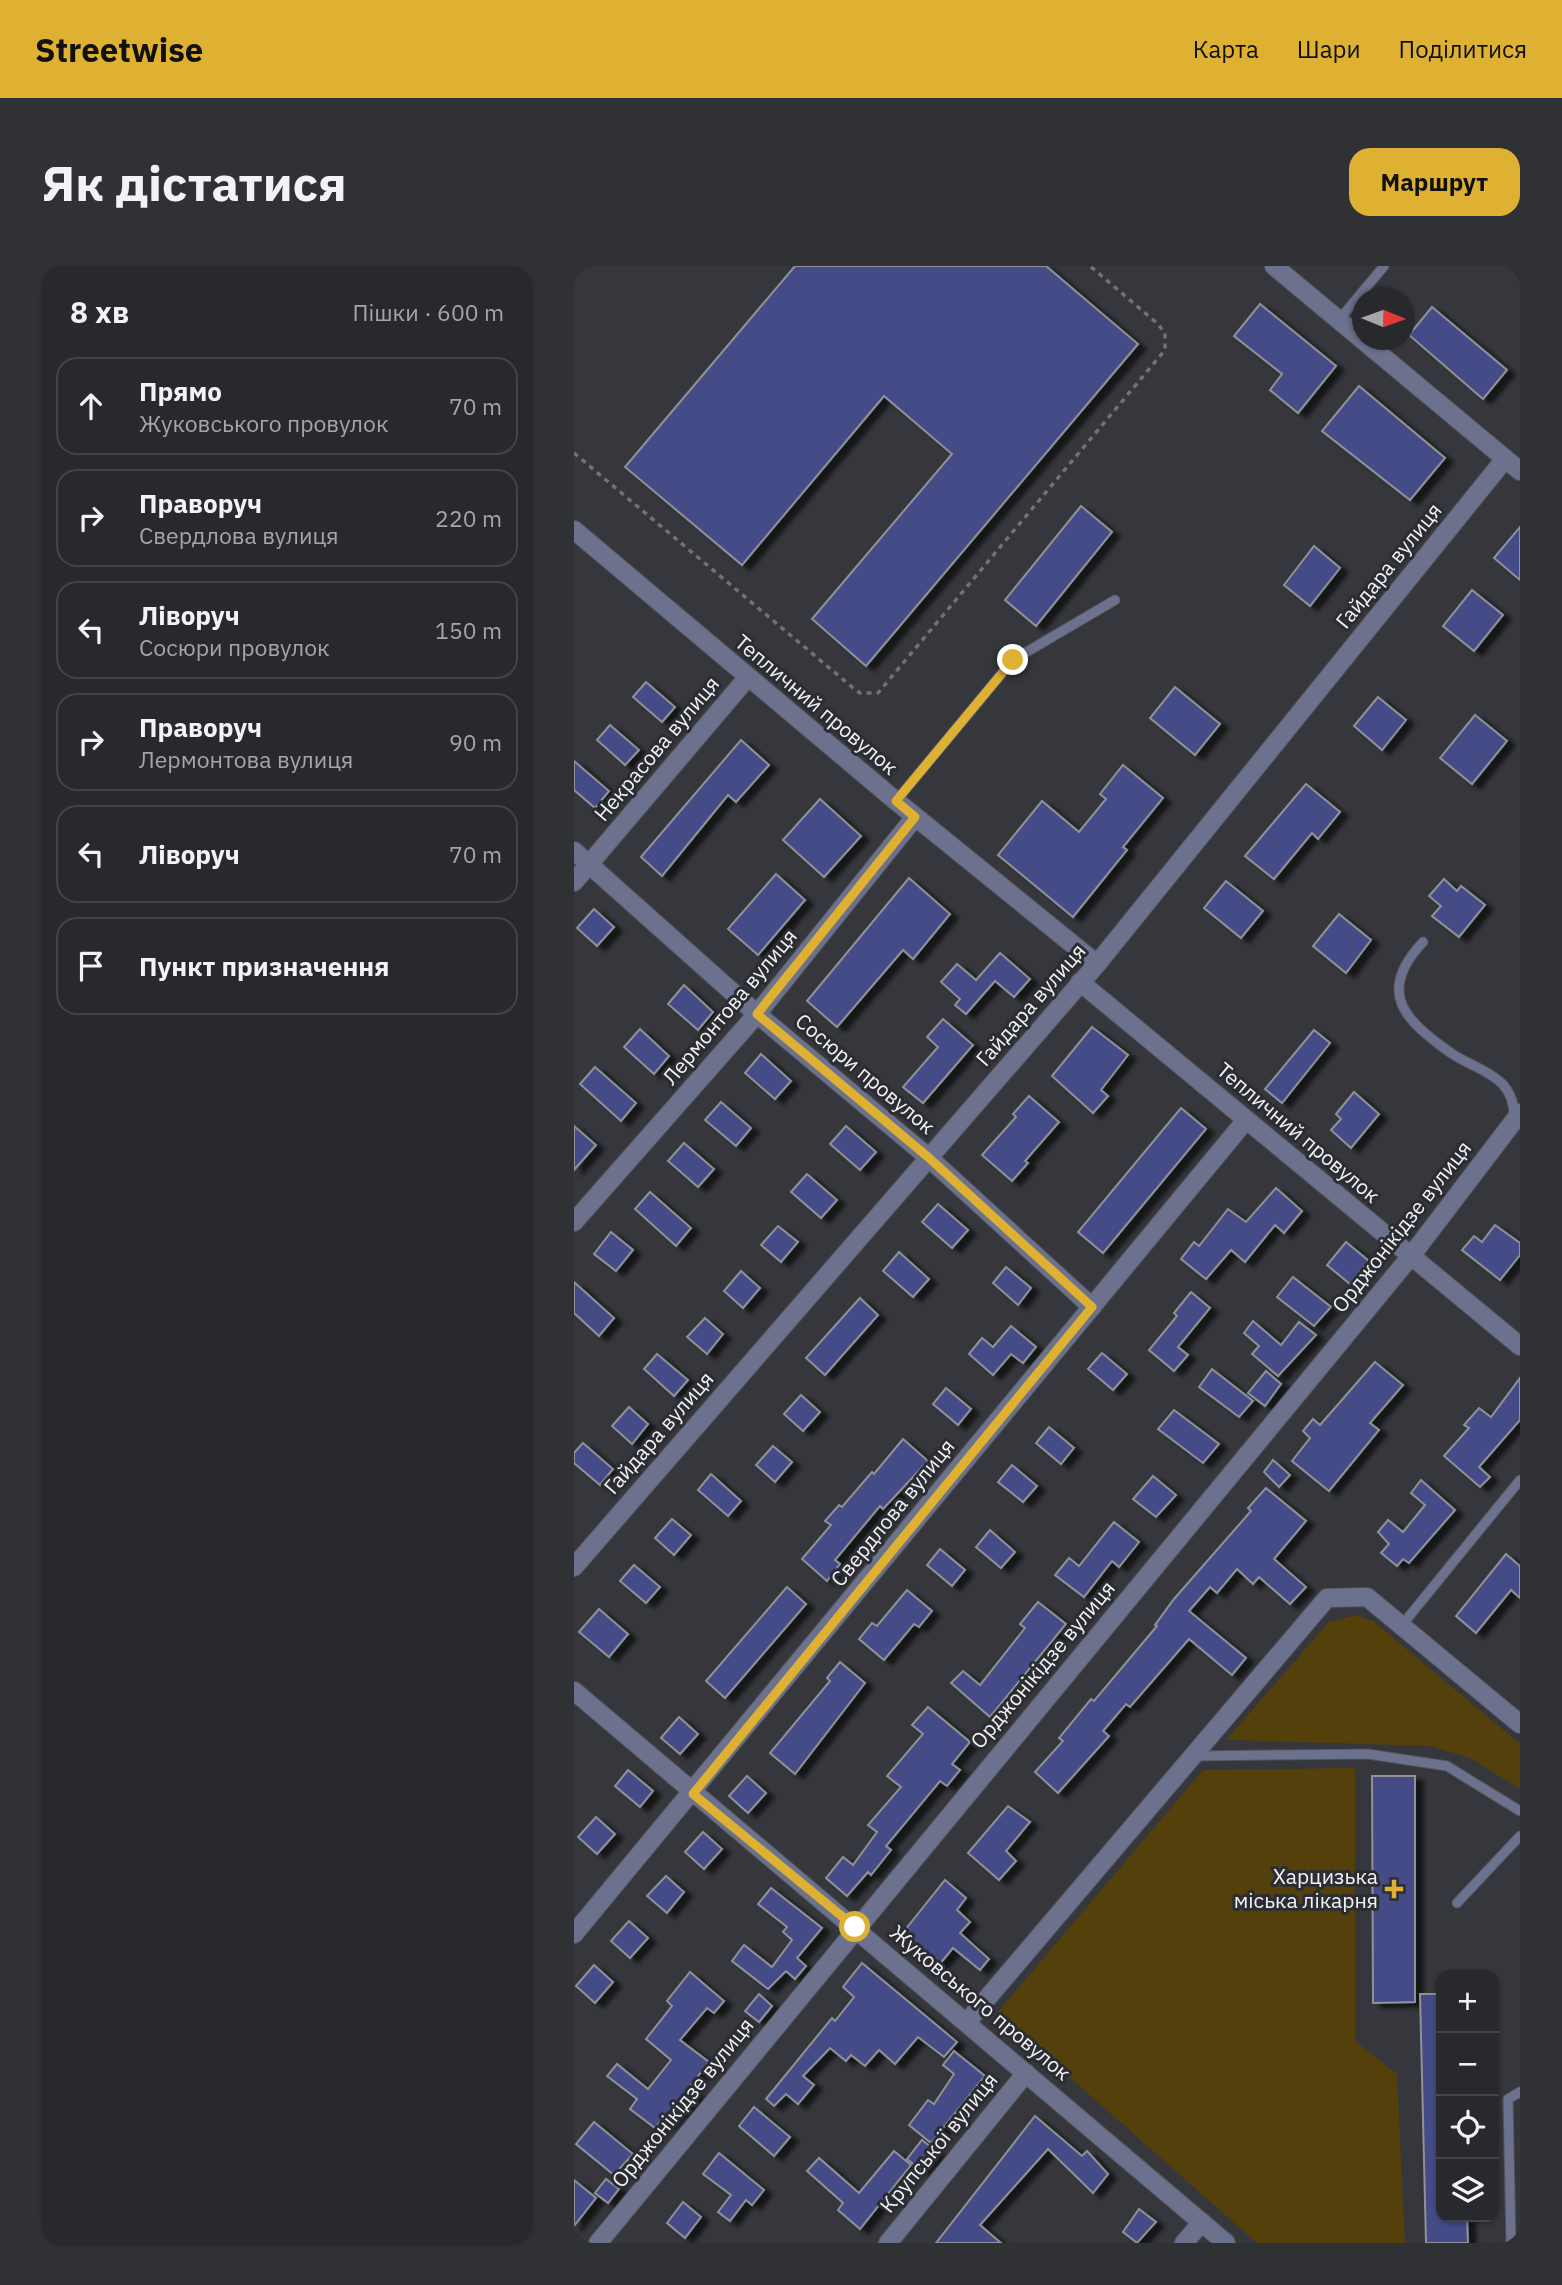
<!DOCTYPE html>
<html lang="uk">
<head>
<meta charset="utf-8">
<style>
	:root { --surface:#28292d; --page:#303135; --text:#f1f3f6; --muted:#a5a6aa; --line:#444549; --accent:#deb133 }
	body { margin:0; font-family:"IBM Plex Sans",sans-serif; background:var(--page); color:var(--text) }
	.controls { position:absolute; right:21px; bottom:21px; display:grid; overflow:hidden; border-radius:14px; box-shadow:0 2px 5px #0004 }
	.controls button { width:63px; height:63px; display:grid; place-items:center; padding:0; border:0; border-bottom:2px solid var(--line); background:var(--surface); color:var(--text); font:35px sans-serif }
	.compass { position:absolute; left:778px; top:21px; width:63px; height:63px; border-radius:50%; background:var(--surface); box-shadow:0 2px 5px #0004; rotate:91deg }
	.stop { position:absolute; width:21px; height:21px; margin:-16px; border:5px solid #deb133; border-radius:50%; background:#fff }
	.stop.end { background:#deb133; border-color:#fff; box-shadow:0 2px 7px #0008 }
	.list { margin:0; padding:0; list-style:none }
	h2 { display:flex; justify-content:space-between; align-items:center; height:91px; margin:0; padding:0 28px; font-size:30px }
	h2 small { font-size:23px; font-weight:400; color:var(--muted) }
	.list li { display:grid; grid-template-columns:46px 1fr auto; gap:21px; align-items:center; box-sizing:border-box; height:98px; margin:0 14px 14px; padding:0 14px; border:2px solid var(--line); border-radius:21px }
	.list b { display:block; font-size:26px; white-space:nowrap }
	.list p { margin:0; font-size:23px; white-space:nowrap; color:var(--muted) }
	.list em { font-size:23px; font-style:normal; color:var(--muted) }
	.icon { flex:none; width:38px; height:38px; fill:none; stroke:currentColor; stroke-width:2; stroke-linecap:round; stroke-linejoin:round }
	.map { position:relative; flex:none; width:946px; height:1977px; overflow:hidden; border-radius:21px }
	header { display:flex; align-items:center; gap:42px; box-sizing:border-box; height:98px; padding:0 35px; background:var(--accent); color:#111 }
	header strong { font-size:33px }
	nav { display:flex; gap:38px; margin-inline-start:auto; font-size:24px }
	.intro { display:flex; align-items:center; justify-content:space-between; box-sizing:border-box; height:168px; padding:0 42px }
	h1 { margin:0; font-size:49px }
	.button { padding:18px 32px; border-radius:21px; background:var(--accent); color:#111; font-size:24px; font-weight:700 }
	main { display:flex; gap:42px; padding:0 42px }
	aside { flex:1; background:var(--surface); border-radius:21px; box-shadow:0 2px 5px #0004 }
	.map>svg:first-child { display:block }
	.green { fill:#53400b }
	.building { fill:#444c87; stroke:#8f9197; stroke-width:2; filter:url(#shadow) }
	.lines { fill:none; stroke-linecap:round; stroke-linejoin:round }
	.lane-casing { stroke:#53555a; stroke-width:11 }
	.street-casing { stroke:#53555a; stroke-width:20 }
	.path { stroke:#707276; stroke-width:3.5; stroke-dasharray:5 5; stroke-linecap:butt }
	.lane { stroke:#6c718d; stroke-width:9 }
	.street { stroke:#6c718d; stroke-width:18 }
	.route { stroke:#deb133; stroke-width:9 }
	.poi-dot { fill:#deb133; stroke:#2b2d32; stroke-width:2.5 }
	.labels { text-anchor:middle; stroke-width:6; stroke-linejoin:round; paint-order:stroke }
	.street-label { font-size:21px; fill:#f1f2f6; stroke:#2b2d32 }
	.poi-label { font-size:21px; fill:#f1f2f6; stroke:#2b2d32; text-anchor:end }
</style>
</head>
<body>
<header>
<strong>Streetwise</strong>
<nav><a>Карта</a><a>Шари</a><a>Поділитися</a></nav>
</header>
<div class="intro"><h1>Як дістатися</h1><a class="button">Маршрут</a></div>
<main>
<aside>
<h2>8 хв<small>Пішки · 600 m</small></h2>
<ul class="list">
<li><svg class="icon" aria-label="ahead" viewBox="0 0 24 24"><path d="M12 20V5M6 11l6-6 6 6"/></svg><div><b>Прямо</b><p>Жуковського провулок</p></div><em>70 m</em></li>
<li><svg class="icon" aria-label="right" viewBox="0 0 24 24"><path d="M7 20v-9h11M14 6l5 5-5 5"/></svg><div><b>Праворуч</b><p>Свердлова вулиця</p></div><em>220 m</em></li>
<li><svg class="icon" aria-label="left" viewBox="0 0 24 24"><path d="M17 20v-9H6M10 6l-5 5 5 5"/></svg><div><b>Ліворуч</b><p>Сосюри провулок</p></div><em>150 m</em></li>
<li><svg class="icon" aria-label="right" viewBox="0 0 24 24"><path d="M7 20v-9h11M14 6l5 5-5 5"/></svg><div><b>Праворуч</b><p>Лермонтова вулиця</p></div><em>90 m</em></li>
<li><svg class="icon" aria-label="left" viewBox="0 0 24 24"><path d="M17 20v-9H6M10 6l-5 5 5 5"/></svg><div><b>Ліворуч</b></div><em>70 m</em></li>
<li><svg class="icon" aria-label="arrive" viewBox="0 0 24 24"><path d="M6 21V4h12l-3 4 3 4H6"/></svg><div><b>Пункт призначення</b></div></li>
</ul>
</aside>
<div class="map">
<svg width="946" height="1977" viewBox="0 0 946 1977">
	<defs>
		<filter id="shadow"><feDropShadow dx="8" dy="4.5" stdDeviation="2" flood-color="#0009"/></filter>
	</defs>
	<rect width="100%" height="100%" fill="#35373c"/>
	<g class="green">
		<path d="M782 1349 799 1355 946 1478V1523L898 1493 857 1480 652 1474 755 1356Z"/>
		<path d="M781 1502V1775L823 1808 831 1977H683L423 1747 629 1504Z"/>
	</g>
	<g class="building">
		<path d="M221 0H472L564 78 292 400 238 353 378 188 310 130 168 299 51 201Z"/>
		<path d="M686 38 762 100 724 147 696 124 708 108 660 70Z"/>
		<path d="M858 41 933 104 909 133 835 69Z"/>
		<path d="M785 120 871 192 836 234 748 165Z"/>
		<path d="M507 240 538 266 462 360 431 334Z"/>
		<path d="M946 261V314L920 292Z"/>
		<path d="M740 280 766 302 736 340 710 319Z"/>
		<path d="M898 324 929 349 900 385 869 360Z"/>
		<path d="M72 416 101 441 88 456 59 431Z"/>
		<path d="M601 421 646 458 621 489 576 452Z"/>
		<path d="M804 431 832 454 808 484 780 460Z"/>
		<path d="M901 449 933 475 898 518 866 492Z"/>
		<path d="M36 459 65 484 51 499 23 474Z"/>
		<path d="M167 474 195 499 162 536 154 529 88 610 67 591Z"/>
		<path d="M0 495 35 525 21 542 0 524Z"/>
		<path d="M549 499 589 532 549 581 553 584 499 651 424 589 468 535 505 566 532 533 526 528Z"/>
		<path d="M732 518 766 546 744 573 738 567 700 613 671 590Z"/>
		<path d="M246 533 287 570 250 611 209 574Z"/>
		<path d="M202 608 231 634 184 689 154 663Z"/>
		<path d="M335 612 376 648 339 693 329 684 263 761 233 735Z"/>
		<path d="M870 613 883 625 887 620 911 639 885 671 858 650 867 640 855 630Z"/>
		<path d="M652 615 689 645 667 672 630 642Z"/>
		<path d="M20 643 40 661 23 680 3 662Z"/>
		<path d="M765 648 797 674 772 707 739 680Z"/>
		<path d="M426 687 456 713 440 731 421 715 392 748 381 739 386 733 367 716 383 698 402 714Z"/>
		<path d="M110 719 139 746 124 764 94 738Z"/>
		<path d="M369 753 399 779 349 837 329 821 364 781 353 771Z"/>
		<path d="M518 761 554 789 527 824 534 830 519 847 478 810Z"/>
		<path d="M66 763 95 790 80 808 50 781Z"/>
		<path d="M740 764 756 777 708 837 691 823Z"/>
		<path d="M187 788 217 815 201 833 171 807Z"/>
		<path d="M21 801 62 837 47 855 6 818Z"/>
		<path d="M780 826 805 848 777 882 757 864 767 853 762 848Z"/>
		<path d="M455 830 485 856 451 895 454 897 438 915 408 889 442 851 439 848Z"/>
		<path d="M147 836 177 862 162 880 131 854Z"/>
		<path d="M607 842 632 863 529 987 504 966Z"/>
		<path d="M0 860 22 879 0 904Z"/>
		<path d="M272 860 302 886 286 904 256 878Z"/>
		<path d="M110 877 140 903 124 921 94 895Z"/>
		<path d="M233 908 263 934 247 952 217 926Z"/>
		<path d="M702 922 728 945 710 967 701 959 671 996 657 984 632 1013 607 993 620 976 625 980 654 943 672 956Z"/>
		<path d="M76 926 117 962 102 980 61 943Z"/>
		<path d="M364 938 394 964 378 982 348 956Z"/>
		<path d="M921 959 946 977V989L926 1014 888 984 900 970 908 976Z"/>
		<path d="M204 960 224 976 207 996 187 979Z"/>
		<path d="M37 966 59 984 42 1005 20 988Z"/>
		<path d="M772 976 795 995 776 1018 753 999Z"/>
		<path d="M325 986 355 1013 339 1031 309 1005Z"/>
		<path d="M432 1001 457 1022 444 1039 419 1017Z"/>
		<path d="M167 1005 186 1022 169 1042 150 1025Z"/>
		<path d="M719 1011 757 1041 740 1060 703 1031Z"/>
		<path d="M0 1016 40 1052 25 1070 0 1047Z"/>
		<path d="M617 1026 636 1042 604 1081 614 1089 600 1105 575 1084 603 1050 600 1047Z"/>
		<path d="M286 1032 304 1049 251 1109 232 1092Z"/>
		<path d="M131 1052 149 1068 133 1088 113 1071Z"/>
		<path d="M679 1055 707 1079 725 1056 742 1069 704 1110 678 1088 685 1080 670 1067Z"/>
		<path d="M437 1060 462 1081 449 1097 437 1088 419 1109 395 1088 408 1072 419 1081Z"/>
		<path d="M528 1087 553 1108 539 1124 514 1103Z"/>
		<path d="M83 1088 114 1114 100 1130 70 1103Z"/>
		<path d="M801 1096 829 1119 796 1157 805 1164 755 1225 718 1195 736 1172 729 1165 739 1153 746 1159Z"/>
		<path d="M638 1103 679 1135 665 1151 625 1121Z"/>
		<path d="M692 1105 707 1118 691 1140 674 1127Z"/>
		<path d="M946 1112V1154L905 1201 916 1211 906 1221 870 1190 895 1162 890 1159 905 1142 917 1151Z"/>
		<path d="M372 1122 397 1143 384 1159 359 1138Z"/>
		<path d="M227 1129 246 1146 229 1165 210 1148Z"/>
		<path d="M55 1141 74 1158 58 1178 38 1160Z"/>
		<path d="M600 1144 645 1178 629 1197 584 1163Z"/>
		<path d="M475 1161 500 1182 487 1198 462 1177Z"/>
		<path d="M329 1173 354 1195 309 1243 306 1240 261 1294 266 1298 253 1315 228 1293 257 1259 251 1255 265 1239 268 1241 298 1206 300 1208Z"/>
		<path d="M9 1177 39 1203 26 1219 0 1197V1187Z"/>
		<path d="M199 1180 218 1196 201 1216 182 1199Z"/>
		<path d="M699 1194 716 1209 705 1221 690 1206Z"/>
		<path d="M438 1199 463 1220 449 1236 424 1216Z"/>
		<path d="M137 1208 167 1235 154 1250 124 1224Z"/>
		<path d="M579 1210 602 1229 582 1251 559 1233Z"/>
		<path d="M847 1214 881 1244 835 1297 829 1293 823 1300 807 1287 815 1278 804 1266 814 1254 829 1266 851 1239 837 1227Z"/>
		<path d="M692 1222 732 1255 700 1293 732 1321 716 1338 685 1311 679 1318 663 1303 643 1327 636 1321 615 1345 672 1392 658 1409 615 1373 556 1441 552 1438 529 1465 535 1470 484 1527 461 1506 489 1475 485 1472 517 1433 520 1435 583 1360 581 1359 600 1333 677 1245 674 1242Z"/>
		<path d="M98 1253 117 1269 100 1289 81 1272Z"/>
		<path d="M540 1256 565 1276 545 1301 538 1295 510 1331 481 1309 495 1292 505 1300Z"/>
		<path d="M416 1264 441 1286 427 1302 402 1281Z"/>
		<path d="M366 1283 391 1304 378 1320 353 1299Z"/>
		<path d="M932 1288 946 1300V1332L937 1324 902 1367 882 1350Z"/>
		<path d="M60 1299 86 1321 72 1337 46 1315Z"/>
		<path d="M213 1321 232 1338 151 1432 132 1415Z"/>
		<path d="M333 1324 358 1345 345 1361 340 1358 310 1394 285 1373 298 1357 303 1360Z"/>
		<path d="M464 1336 492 1358 416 1451 377 1417 389 1405 406 1419 451 1362 446 1358Z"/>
		<path d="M25 1343 54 1368 35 1391 5 1366Z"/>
		<path d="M266 1396 291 1417 221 1508 196 1487 256 1415 253 1412Z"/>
		<path d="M354 1441 396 1476 378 1498 386 1504 373 1520 366 1515 312 1580 317 1584 297 1609 294 1606 273 1630 252 1612 269 1591 279 1599 303 1566 294 1559 327 1521 313 1510 349 1468 338 1459Z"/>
		<path d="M105 1451 124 1468 106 1488 87 1472Z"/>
		<path d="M54 1504 79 1525 66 1541 41 1520Z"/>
		<path d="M173 1510 192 1527 174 1547 155 1530Z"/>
		<path d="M798 1510H841V1736L799 1737Z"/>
		<path d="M434 1540 456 1556 432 1585 442 1595 425 1614 394 1587Z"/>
		<path d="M22 1551 41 1568 23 1588 4 1571Z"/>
		<path d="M129 1566 148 1583 130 1603 111 1586Z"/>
		<path d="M92 1610 110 1626 93 1647 73 1630Z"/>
		<path d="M371 1614 392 1632 383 1644 396 1656 386 1667 415 1693 406 1704 379 1682 360 1705 323 1674Z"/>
		<path d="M197 1622 248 1662 223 1692 232 1700 221 1713 212 1705 194 1723 158 1695 170 1679 198 1701 218 1674 209 1666 213 1661 184 1638Z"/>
		<path d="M55 1655 74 1672 56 1692 37 1675Z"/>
		<path d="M288 1697 383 1776 370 1791 344 1771 321 1798 305 1784 291 1800 277 1789 272 1795 256 1782 229 1810 240 1819 224 1838 212 1828 200 1840 192 1833 258 1752 261 1755 280 1731 269 1721Z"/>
		<path d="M20 1699 39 1716 21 1737 2 1720Z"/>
		<path d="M116 1706 150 1735 140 1747 133 1742 106 1774 135 1796 115 1822 122 1828 107 1847 98 1840 103 1847 94 1858 88 1853 81 1862 56 1843 63 1833 33 1810 43 1798 74 1823 97 1794 72 1773 98 1740 93 1735Z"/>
		<path d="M185 1728 198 1740 185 1756 171 1745Z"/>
		<path d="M846 1728H867V1951H893L894 1977H852Z"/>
		<path d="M380 1785 411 1810 357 1877 335 1859 354 1834 360 1838 380 1808 369 1799Z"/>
		<path d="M180 1841 216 1871 200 1890 165 1860Z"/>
		<path d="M461 1850 508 1890 513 1885 534 1908 519 1927 474 1883 406 1959 427 1977H362Z"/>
		<path d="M20 1856 59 1888 40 1909 2 1878Z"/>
		<path d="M348 1874 363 1886 347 1904 333 1893Z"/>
		<path d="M320 1885 337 1899 286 1963 264 1944 269 1937 233 1905 245 1892 285 1927Z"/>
		<path d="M145 1887 190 1924 178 1939 172 1934 156 1955 144 1946 157 1929 129 1908Z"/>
		<path d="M32 1913 45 1923 34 1937 21 1927Z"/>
		<path d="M0 1914 22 1932 0 1960Z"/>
		<path d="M109 1936 127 1951 111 1972 93 1957Z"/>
		<path d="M565 1943 582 1956 563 1977 549 1966Z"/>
	</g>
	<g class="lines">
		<g class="lane-casing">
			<g id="lane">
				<path d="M765 54 810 0"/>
				<path d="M322 535 439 394 541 334"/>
				<path d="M849 676C802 726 830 754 877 787 905 806 941 809 940 852"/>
				<path d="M828 1359 946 1214"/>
				<path d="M619 1490 794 1488 873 1500 946 1545"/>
				<path d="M883 1637 946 1570"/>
				<path d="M937 1977 934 1833 946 1826"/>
			</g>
		</g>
		<g class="street-casing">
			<g id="street">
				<path d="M700 0 946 205"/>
				<path d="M0 264 322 535 523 698"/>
				<path d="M0 585 183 748 354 891 518 1041"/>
				<path d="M0 616 174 411"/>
				<path d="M506 716 946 1080"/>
				<path d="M0 956 183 748 341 551"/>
				<path d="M0 1301 523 698 931 193"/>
				<path d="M0 1425 652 1977"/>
				<path d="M0 1668 672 854"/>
				<path d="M393 1756 753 1332 793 1331 946 1458"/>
				<path d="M24 1977 837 990 946 847"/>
				<path d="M314 1977 452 1807"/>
				<path d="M610 1977 628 1956"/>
			</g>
		</g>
		<path class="path" d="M0 187 278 421 286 427H304L591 84V67L584 58 516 0"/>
		<use href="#lane" class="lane"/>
		<use href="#street" class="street"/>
	</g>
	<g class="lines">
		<path class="route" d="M281 1661 119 1528 518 1041 354 891 183 748 341 551 322 535 439 394"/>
	</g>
	<path class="poi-dot" d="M816.5 1612.5h7v7h7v7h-7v7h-7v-7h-7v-7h7z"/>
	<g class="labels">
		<g class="street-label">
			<text transform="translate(815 300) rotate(-51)" y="7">Гайдара вулиця</text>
			<text transform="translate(242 439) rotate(40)" y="7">Тепличний провулок</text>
			<text transform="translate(83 483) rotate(-50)" y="7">Некрасова вулиця</text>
			<text transform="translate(457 739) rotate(-49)" y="7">Гайдара вулиця</text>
			<text transform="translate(156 741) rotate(-50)" y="7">Лермонтова вулиця</text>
			<text transform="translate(291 808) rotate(40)" y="7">Сосюри провулок</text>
			<text transform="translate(724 867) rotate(40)" y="7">Тепличний провулок</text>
			<text transform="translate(828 961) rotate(-52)" y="7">Орджонікідзе вулиця</text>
			<text transform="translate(85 1167) rotate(-49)" y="7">Гайдара вулиця</text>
			<text transform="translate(319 1247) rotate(-51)" y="7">Свердлова вулиця</text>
			<text transform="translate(469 1399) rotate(-50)" y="7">Орджонікідзе вулиця</text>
			<text transform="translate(406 1737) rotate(40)" y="7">Жуковського провулок</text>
			<text transform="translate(109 1837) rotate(-51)" y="7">Орджонікідзе вулиця</text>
			<text transform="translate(365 1877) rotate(-51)" y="7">Крупської вулиця</text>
		</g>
		<g class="poi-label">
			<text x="804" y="1618">Харцизька<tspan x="804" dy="24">міська лікарня</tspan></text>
		</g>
	</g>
</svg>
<div class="controls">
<button>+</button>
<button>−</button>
<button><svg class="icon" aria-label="locate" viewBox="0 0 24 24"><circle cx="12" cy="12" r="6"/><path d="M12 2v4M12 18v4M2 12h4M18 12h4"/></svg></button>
<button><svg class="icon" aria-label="layers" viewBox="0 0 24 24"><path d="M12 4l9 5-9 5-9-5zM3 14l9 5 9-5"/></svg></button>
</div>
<svg class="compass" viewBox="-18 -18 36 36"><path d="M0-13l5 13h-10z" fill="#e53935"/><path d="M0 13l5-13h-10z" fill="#a5a6aa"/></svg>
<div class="stop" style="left:281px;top:1661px"></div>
<div class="stop end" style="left:439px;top:394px"></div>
</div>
</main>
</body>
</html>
